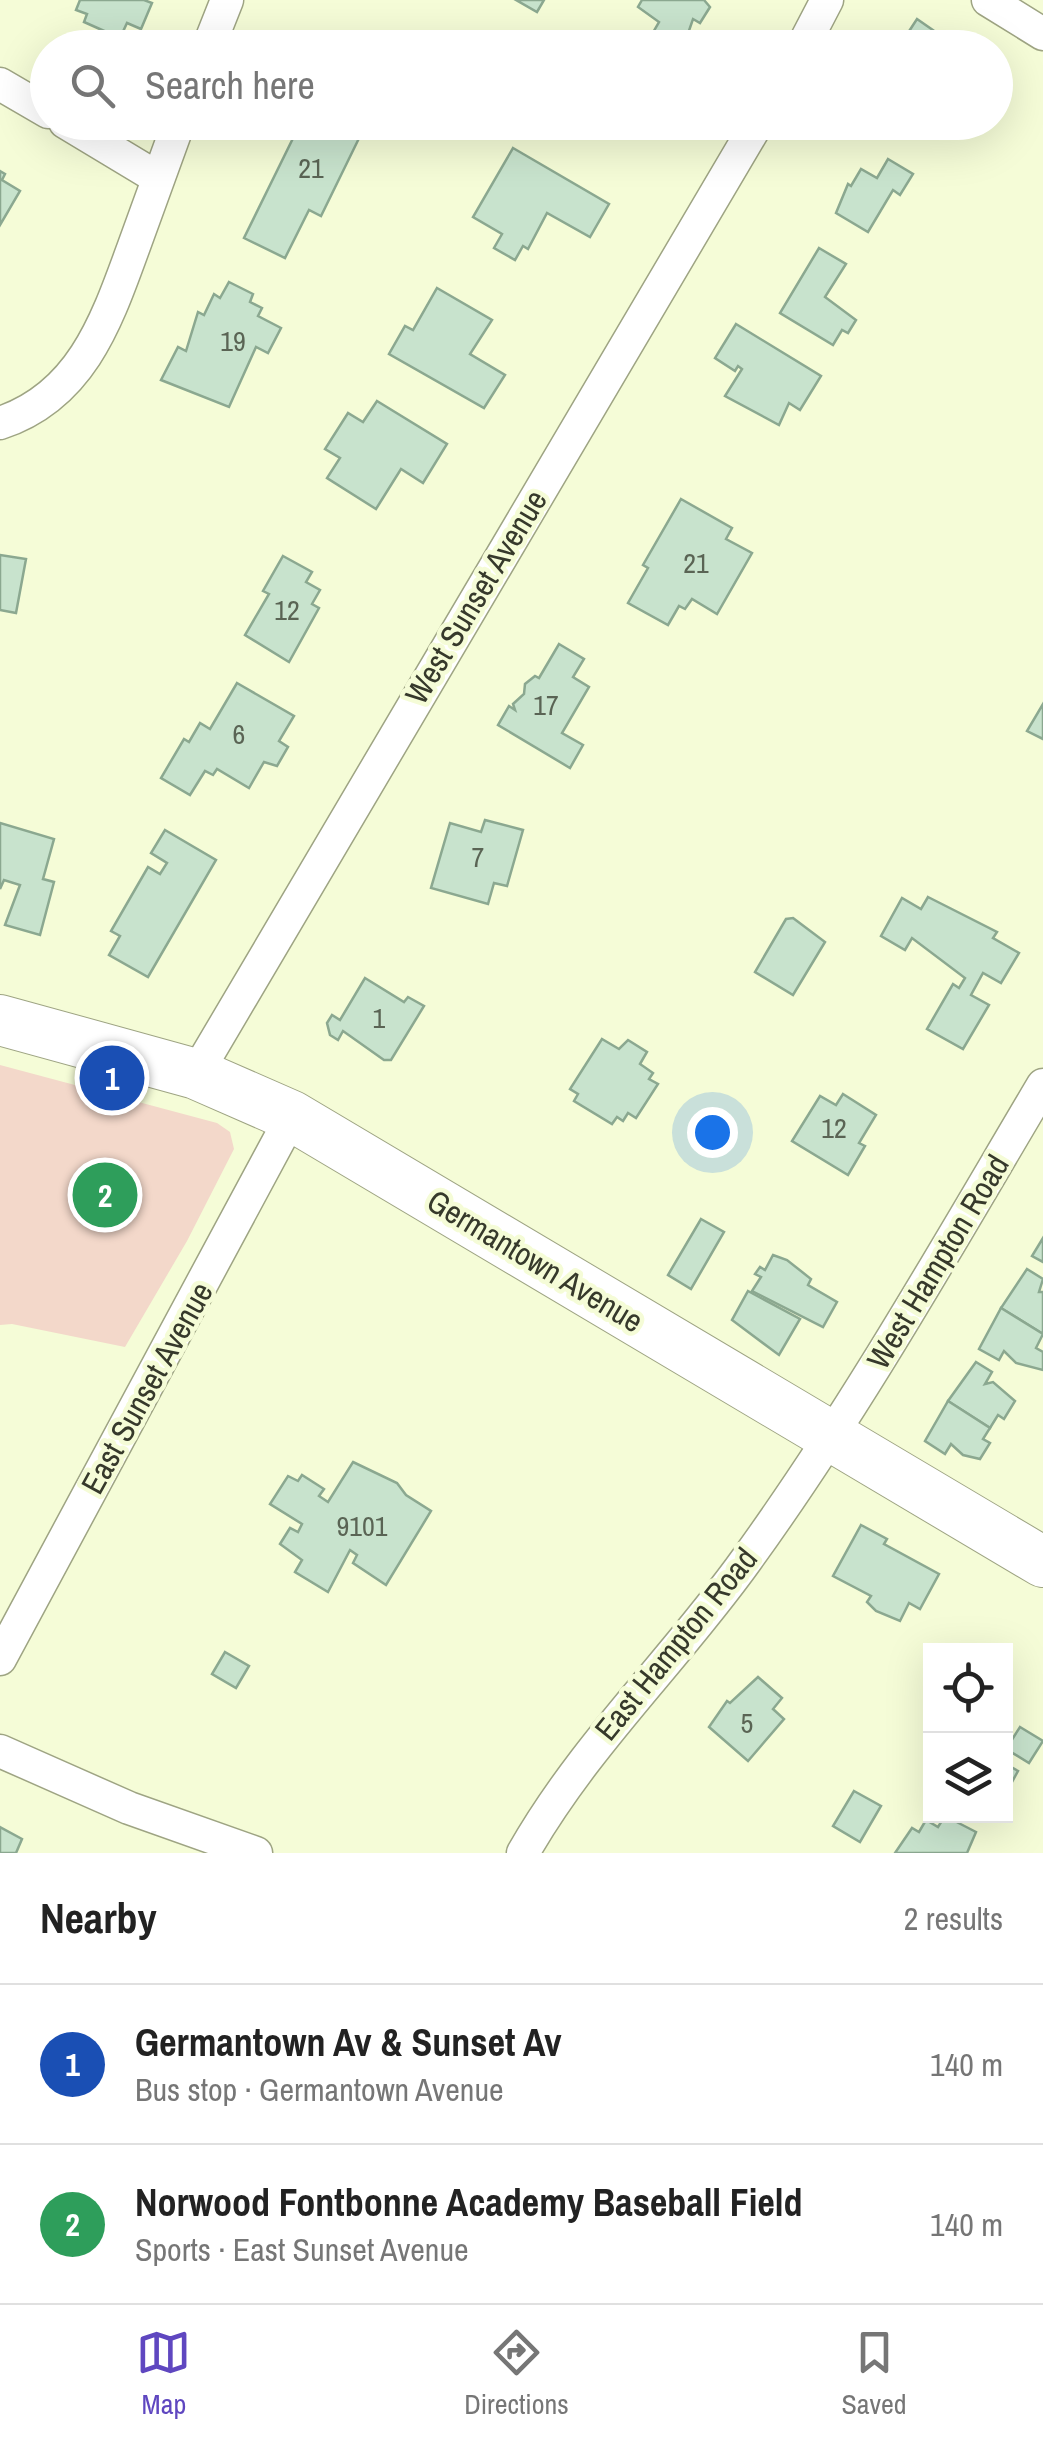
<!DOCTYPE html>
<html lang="en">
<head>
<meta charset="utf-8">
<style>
	:root { --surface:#fff; --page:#f6f6f6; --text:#222; --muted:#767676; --line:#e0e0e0; --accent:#5f47c0 }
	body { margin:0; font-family:"Archivo Narrow",sans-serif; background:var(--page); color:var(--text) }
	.controls { position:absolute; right:30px; bottom:30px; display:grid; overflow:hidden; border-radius:0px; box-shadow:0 10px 40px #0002 }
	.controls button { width:90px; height:90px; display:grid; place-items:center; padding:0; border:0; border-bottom:2px solid var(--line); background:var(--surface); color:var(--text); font:50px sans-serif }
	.you { position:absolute; left:712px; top:1132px; width:35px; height:35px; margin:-25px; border:8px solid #fff; border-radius:50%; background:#1a73e8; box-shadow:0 0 0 15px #1a73e833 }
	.badge { display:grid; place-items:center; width:65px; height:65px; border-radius:50%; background:var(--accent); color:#fff; font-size:32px; font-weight:700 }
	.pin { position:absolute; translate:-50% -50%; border:5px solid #fff; box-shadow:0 2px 10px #0006 }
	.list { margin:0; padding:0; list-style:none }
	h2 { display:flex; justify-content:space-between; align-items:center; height:130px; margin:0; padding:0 40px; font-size:42px }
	h2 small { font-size:32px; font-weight:400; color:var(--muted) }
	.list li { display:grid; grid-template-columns:65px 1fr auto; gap:30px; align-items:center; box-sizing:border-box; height:160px; padding:0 40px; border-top:2px solid var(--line) }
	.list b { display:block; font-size:38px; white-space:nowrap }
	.list p { margin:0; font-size:32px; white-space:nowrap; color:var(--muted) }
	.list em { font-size:32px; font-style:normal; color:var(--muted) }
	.icon { flex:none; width:55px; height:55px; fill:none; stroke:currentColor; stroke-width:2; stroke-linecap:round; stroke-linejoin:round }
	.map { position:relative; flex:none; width:1043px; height:1853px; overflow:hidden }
	.search { position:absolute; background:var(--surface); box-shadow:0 10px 40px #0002; left:30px; right:30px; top:30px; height:110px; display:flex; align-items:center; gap:25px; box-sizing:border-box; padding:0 35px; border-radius:55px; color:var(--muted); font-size:38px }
	.sheet { height:450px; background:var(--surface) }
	nav { display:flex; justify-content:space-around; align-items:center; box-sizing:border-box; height:140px; border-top:2px solid var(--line); background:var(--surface); font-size:28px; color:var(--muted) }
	nav a { display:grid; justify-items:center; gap:5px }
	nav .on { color:var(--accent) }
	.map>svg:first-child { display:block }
	.green { fill:#f3d8ca }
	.building { fill:#c8e3cd; stroke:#8ba890; stroke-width:2.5 }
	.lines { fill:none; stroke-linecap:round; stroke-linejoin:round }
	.street-casing { stroke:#9ea483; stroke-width:35 }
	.primary-casing { stroke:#9ea483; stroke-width:52 }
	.street { stroke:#fff; stroke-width:32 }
	.primary { stroke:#fff; stroke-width:50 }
	.labels { text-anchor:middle; stroke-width:9; stroke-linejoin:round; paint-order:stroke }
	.number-label { font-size:28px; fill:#5a6454 }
	.street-label { font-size:32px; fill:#36392b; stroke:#f5fcd7 }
</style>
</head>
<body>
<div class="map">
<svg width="1043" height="1853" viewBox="0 0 1043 1853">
	<rect width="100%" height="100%" fill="#f5fcd7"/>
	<path class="green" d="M0 1065 217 1123 230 1132 234 1149 187 1241 125 1347 12 1324 0 1325Z"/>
	<g class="building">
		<path d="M80 0H144L152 3 141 29 127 23 120 38 84 22 87 14 76 10Z"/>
		<path d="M516 0H544L537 12Z"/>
		<path d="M642 0H704L710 7 700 23 693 19 683 48H644L659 22 638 7Z"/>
		<path d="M917 19 940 35 955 48H910L902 42Z"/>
		<path d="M301 122 365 126 321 216 309 210 285 258 244 238Z"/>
		<path d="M513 148 609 204 590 237 547 213 528 249 523 246 515 260 494 248 502 234 473 217Z"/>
		<path d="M888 159 913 174 900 195 893 190 868 232 836 213 848 184 851 186 861 169 877 178Z"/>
		<path d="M0 171 5 174 2 180 20 191 0 225Z"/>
		<path d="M819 248 846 264 825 297 856 320 848 333 842 330 833 345 780 313Z"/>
		<path d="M229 282 253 294 250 302 262 308 258 316 281 328 268 353 256 347 229 407 161 380 178 347 186 351 198 312 204 315 214 294 220 298Z"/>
		<path d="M437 288 492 320 470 354 505 375 484 408 389 354 405 326 413 330Z"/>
		<path d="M736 324 821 376 800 410 789 403 779 425 725 396 742 369 738 366 735 371 715 358Z"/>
		<path d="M377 401 447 444 423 483 401 469 376 509 327 478 340 458 325 449 348 413 363 422Z"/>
		<path d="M681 499 732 528 726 539 752 553 717 614 692 599 685 609 679 606 668 625 628 603 648 568 643 565Z"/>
		<path d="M0 555 26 559 16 613 0 610Z"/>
		<path d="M283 556 312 572 306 582 320 590 312 604 319 608 289 662 245 635 269 594 263 591Z"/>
		<path d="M559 644 584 659 573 677 589 687 562 733 583 745 570 768 498 725 509 706 515 710 513 704 524 694 525 684 535 676 539 678Z"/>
		<path d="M237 683 294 716 279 741 288 747 277 766 264 762 249 788 217 769 213 775 205 771 190 795 161 778 184 739 189 742 200 723 210 729Z"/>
		<path d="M1043 704V739L1027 731Z"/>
		<path d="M485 820 523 830 507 886 494 883 488 904 431 888 450 823 481 832Z"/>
		<path d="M0 823 54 839 43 879 54 882 40 935 5 925 20 885 4 880 0 889Z"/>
		<path d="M165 830 216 860 148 977 109 955 120 936 111 931 148 867 160 874 167 863 151 853Z"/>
		<path d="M928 897 997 932 993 938 1019 953 1001 983 983 973 971 995 989 1005 963 1049 927 1029 953 984 959 988 965 978 912 938 905 950 881 936 902 898 921 909Z"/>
		<path d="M793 918 825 942 793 995 755 972 786 919Z"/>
		<path d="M365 978 404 1002 408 997 424 1006 391 1060H384L343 1031 338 1040 330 1035 327 1023 332 1015 340 1020Z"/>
		<path d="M602 1039 619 1049 628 1040 647 1052 640 1064 653 1073 649 1079 658 1084 636 1118 628 1113 623 1121 617 1117 612 1124 574 1101 578 1094 570 1089Z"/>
		<path d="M843 1094 876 1115 859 1143 865 1146 848 1175 792 1141 820 1096 836 1105Z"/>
		<path d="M701 1219 724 1232 691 1289 668 1275Z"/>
		<path d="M1043 1238V1262L1032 1256Z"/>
		<path d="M773 1255 787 1260 811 1279 808 1285 837 1302 823 1327 752 1291 761 1277 755 1274 760 1267 765 1270Z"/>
		<path d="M1027 1269 1043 1279 1039 1292H1043V1334L1001 1308Z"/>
		<path d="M748 1291 800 1319 779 1355 732 1320Z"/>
		<path d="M1001 1308 1043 1334 1036 1348 1043 1352V1370L1016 1363 1004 1351 999 1360 979 1349Z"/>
		<path d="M976 1362 992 1372 985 1384 993 1382 1015 1401 1004 1419 998 1415 990 1428 948 1401Z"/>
		<path d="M948 1401 990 1428 983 1439 990 1443 980 1459 963 1455 951 1444 945 1454 925 1441Z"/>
		<path d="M353 1462 397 1483 406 1495 431 1511 386 1585 353 1563 357 1555 350 1550 328 1592 295 1572 302 1560 280 1544 290 1528 298 1532 302 1524 270 1504 288 1476 298 1481 302 1475 324 1489 319 1496 328 1502Z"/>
		<path d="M861 1525 887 1539 884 1544 939 1574 920 1609 909 1603 900 1621 876 1611 867 1602 871 1596 833 1576Z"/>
		<path d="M225 1652 249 1666 236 1688 212 1674Z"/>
		<path d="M758 1677 782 1698 773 1709 784 1719 748 1761 709 1727 727 1701 730 1703Z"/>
		<path d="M1020 1727 1043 1741 1029 1763 1006 1749Z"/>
		<path d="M1006 1764 1018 1771 1006 1793Z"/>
		<path d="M854 1791 881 1806 860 1842 833 1826Z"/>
		<path d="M945 1816 976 1832 967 1853H895L912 1828 919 1832 926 1820 938 1827Z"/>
		<path d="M0 1827 22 1839 16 1853H0Z"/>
	</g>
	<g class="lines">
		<g class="street-casing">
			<g id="street">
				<path d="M988 0 1043 34"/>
				<path d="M208 48 227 0"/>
				<path d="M802 48 827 0"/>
				<path d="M0 84 48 112"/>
				<path d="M65 122 158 178"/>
				<path d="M0 423C82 396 107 320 134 246 149 205 164 164 179 122"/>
				<path d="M196 1074 758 122"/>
				<path d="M0 1659 292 1116"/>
				<path d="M0 1751 129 1808 256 1853"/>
				<path d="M523 1853C585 1744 675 1660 747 1559 856 1408 948 1245 1043 1085"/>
			</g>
		</g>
		<g class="primary-casing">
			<path id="primary" d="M0 1020 196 1074 292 1116 1043 1562"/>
		</g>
		<use href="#street" class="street"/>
		<use href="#primary" class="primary"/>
	</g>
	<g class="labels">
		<g class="number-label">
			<text x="311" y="178">21</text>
			<text x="233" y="351">19</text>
			<text x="696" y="573">21</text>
			<text x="287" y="620">12</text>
			<text x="546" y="715">17</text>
			<text x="239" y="744">6</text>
			<text x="478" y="867">7</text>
			<text x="379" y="1028">1</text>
			<text x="834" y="1138">12</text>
			<text x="362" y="1536">9101</text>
			<text x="747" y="1733">5</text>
		</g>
		<g class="street-label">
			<text transform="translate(476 597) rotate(-59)" y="11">West Sunset Avenue</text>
			<text transform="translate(535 1261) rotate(31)" y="11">Germantown Avenue</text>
			<text transform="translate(938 1262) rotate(-59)" y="11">West Hampton Road</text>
			<text transform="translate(147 1388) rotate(-61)" y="11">East Sunset Avenue</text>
			<text transform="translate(676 1644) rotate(-51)" y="11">East Hampton Road</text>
		</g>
	</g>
</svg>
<div class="controls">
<button><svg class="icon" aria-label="locate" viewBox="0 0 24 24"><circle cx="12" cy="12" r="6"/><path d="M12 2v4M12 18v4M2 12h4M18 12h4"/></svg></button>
<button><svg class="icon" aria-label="layers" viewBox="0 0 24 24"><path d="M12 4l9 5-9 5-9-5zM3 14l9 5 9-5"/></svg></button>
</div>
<div class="you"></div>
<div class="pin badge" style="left:112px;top:1078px;background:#1a4fb4">1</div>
<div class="pin badge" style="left:105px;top:1195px;background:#2e9e5b">2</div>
<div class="search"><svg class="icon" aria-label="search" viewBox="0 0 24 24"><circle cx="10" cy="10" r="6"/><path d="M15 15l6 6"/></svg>Search here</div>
</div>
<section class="sheet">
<h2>Nearby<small>2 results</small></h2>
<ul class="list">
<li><span class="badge" style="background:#1a4fb4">1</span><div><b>Germantown Av &amp; Sunset Av</b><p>Bus stop · Germantown Avenue</p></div><em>140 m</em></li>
<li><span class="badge" style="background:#2e9e5b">2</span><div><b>Norwood Fontbonne Academy Baseball Field</b><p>Sports · East Sunset Avenue</p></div><em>140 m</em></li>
</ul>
</section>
<nav>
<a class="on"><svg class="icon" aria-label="map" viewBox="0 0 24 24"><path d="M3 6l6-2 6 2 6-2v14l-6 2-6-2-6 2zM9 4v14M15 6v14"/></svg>Map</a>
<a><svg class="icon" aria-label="directions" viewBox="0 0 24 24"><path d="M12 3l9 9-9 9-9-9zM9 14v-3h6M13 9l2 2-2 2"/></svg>Directions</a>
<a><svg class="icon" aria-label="saved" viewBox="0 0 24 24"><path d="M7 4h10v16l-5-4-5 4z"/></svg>Saved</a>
</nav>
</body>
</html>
